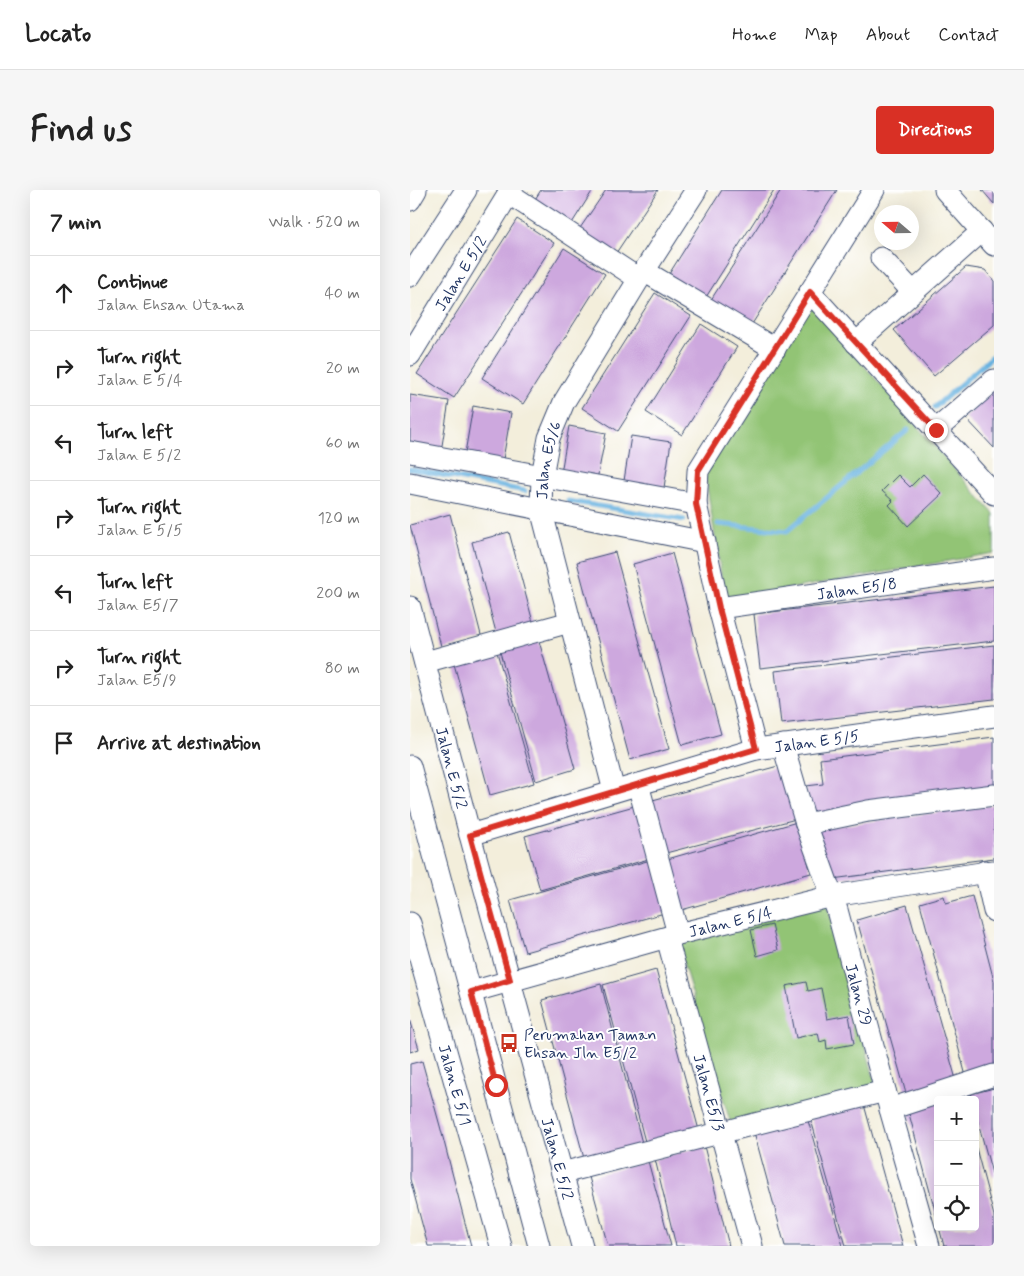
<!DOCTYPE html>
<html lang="en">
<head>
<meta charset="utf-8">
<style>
	:root { --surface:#fff; --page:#f6f6f6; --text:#222; --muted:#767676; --line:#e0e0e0; --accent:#d93025 }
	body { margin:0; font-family:Mynerve,sans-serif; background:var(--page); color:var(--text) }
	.controls { position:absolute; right:15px; bottom:15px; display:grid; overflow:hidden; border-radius:5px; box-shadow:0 5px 20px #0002 }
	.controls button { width:45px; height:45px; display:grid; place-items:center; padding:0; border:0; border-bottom:1px solid var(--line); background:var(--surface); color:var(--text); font:25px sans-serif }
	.compass { position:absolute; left:464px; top:15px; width:45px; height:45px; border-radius:50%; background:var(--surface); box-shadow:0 5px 20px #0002; rotate:290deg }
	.stop { position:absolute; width:15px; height:15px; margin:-11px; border:4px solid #d93025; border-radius:50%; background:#fff }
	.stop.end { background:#d93025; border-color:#fff; box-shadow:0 1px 5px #0008 }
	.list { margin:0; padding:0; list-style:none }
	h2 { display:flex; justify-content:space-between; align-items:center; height:65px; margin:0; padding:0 20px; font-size:21px }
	h2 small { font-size:16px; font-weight:400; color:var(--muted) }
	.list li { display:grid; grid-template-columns:32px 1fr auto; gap:15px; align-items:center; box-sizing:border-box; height:75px; padding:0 20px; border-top:1px solid var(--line) }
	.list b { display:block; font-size:19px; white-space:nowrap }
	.list p { margin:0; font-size:16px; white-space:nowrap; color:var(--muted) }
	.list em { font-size:16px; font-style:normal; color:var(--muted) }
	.icon { flex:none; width:28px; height:28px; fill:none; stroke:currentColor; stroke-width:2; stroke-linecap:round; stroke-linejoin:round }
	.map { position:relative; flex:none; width:584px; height:1056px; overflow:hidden; border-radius:5px }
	header { display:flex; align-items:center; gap:30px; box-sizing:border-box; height:70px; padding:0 25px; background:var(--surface); border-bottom:1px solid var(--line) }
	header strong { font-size:24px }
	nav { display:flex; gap:28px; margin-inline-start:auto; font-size:18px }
	.intro { display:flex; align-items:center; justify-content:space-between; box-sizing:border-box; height:120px; padding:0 30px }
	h1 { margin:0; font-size:35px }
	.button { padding:12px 22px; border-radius:5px; background:var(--accent); color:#fff; font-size:18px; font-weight:700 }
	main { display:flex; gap:30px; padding:0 30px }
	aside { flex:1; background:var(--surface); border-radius:5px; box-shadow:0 5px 20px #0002 }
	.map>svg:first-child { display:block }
	.green { fill:#92c474; stroke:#567a69 }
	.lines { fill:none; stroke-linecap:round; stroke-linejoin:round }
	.stream { stroke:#67b2e0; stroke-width:5 }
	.building { fill:#cda8de }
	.minor-casing { stroke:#3b4c71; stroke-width:23 }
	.minor { stroke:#fff; stroke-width:21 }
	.route { stroke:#d93025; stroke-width:6 }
	.labels { text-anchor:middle; stroke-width:4; stroke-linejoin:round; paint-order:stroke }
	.street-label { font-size:16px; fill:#1b2f5e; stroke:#fff }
	.poi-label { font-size:16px; fill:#1b2f5e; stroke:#fff; text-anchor:start }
</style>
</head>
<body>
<header>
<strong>Locato</strong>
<nav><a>Home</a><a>Map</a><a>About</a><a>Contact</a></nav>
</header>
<div class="intro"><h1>Find us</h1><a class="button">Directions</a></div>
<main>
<aside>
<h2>7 min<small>Walk · 520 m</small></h2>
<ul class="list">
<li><svg class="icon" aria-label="ahead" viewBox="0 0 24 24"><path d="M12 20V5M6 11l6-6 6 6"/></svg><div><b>Continue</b><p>Jalan Ehsan Utama</p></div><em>40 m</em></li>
<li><svg class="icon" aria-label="right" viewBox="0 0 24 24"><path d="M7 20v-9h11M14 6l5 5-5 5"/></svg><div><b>Turn right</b><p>Jalan E 5/4</p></div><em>20 m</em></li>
<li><svg class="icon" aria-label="left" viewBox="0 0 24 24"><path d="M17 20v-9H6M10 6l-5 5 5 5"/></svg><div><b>Turn left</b><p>Jalan E 5/2</p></div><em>60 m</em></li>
<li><svg class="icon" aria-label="right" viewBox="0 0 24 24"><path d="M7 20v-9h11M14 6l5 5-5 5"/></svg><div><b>Turn right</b><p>Jalan E 5/5</p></div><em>120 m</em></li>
<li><svg class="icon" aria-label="left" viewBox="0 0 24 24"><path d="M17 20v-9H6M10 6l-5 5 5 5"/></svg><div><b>Turn left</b><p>Jalan E5/7</p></div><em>200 m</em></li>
<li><svg class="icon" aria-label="right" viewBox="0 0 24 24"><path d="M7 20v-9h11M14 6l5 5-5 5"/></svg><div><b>Turn right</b><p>Jalan E5/9</p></div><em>80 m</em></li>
<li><svg class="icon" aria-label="arrive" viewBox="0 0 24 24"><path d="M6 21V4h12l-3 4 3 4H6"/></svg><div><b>Arrive at destination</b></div></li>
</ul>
</aside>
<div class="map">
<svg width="584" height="1056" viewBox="0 0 584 1056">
	<rect width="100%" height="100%" fill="#fff"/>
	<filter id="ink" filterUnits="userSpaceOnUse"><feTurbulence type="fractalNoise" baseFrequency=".02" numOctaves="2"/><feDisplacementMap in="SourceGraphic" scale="10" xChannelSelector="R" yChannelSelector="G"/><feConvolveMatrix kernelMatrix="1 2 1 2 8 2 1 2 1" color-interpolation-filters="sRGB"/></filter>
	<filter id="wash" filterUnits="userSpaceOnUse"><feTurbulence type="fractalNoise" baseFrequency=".0096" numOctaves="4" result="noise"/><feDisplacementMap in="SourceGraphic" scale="20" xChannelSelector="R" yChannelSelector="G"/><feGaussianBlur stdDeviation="1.12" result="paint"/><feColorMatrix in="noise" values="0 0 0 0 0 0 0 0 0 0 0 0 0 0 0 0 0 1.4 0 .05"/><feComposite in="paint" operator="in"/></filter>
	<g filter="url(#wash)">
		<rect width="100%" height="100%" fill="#f3eedb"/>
		<g class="green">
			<path d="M400 114 584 324V363L315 410 295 284Z"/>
			<path d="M417 713 467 899 321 935 267 752Z"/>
		</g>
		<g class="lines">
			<g class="stream">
				<path d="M525 217 584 165"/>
				<path d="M0 279 115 301"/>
				<path d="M158 311 274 330"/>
				<path d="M308 334 377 341 498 240"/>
			</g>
		</g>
		<g id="blocks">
			<g class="building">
				<path d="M131 0H183L157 41 120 17Z"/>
				<path d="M196 0H248L200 72 164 47Z"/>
				<path d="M312 0H364L291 115 254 92Z"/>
				<path d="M371 0H427L337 142 297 116Z"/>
				<path d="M572 0H584V14Z"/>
				<path d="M107 29 144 53 44 208 7 184Z"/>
				<path d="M154 58 195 84 113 214 72 188Z"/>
				<path d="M556 77 575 80 584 91V135L524 186 484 140Z"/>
				<path d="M245 103 281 126 208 241 172 218Z"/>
				<path d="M291 134 327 157 272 245 236 222Z"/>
				<path d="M584 200V258L555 227Z"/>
				<path d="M0 205 39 211 31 262 0 257Z"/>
				<path d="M63 216 101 223 92 275 54 269Z"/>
				<path d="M159 236 196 243 187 290 151 283Z"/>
				<path d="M221 246 261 252 253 304 213 297Z"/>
				<path d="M513 284 532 304 498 336 479 315 483 311 472 301 488 285 500 297Z"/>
				<path d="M40 324 72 449 32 460 0 335Z"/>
				<path d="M99 342 124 436 87 446 62 352Z"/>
				<path d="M205 362 259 559 220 570 167 372Z"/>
				<path d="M262 363 311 544 272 555 223 374Z"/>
				<path d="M584 396V451L350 478 344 424Z"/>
				<path d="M129 451 165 579 126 591 90 462Z"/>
				<path d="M584 455V509L371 534 365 481Z"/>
				<path d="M87 462 124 593 80 605 44 474Z"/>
				<path d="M584 547V602L400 625 396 596 413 594 410 569Z"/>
				<path d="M372 575 386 629 252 664 239 611Z"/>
				<path d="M228 615 242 668 130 700 115 646Z"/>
				<path d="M584 615V668L422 689 404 639Z"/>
				<path d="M387 632 401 683 268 721 254 670Z"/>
				<path d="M244 669 258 722 115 762 100 710Z"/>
				<path d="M534 706 536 713 562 706 584 791V883L557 890 510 713Z"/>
				<path d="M497 715 547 893 497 907 447 730Z"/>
				<path d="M362 735 368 760 347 766 341 740Z"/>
				<path d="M246 780 290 944 237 959 193 795Z"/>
				<path d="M396 792 398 801 411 798 417 829 439 825 444 854 417 859 416 850 410 852 408 843 386 848 376 796Z"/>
				<path d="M191 794 234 961 176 976 132 810Z"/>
				<path d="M0 829 9 859 0 862Z"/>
				<path d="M12 871 30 936 61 1056H18L0 989V874Z"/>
				<path d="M584 898V987H583L565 921V910H562L561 904Z"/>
				<path d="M453 911 493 1056H436L400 926Z"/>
				<path d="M528 912V1028H527L498 920Z"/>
				<path d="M397 927 433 1056H375L344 942Z"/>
				<path d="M294 956 319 1056H266L245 969Z"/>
				<path d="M566 958 584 1026V1056H534L529 1037H565Z"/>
				<path d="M238 971 261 1056H198L179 987Z"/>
			</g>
		</g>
	</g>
	<g filter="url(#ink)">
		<use href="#blocks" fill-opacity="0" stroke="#3b4c71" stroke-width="1"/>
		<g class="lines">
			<g class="minor-casing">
				<g id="minor">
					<path d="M535 0 584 55"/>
					<path d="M98 3 229 89"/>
					<path d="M0 10 6 0"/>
					<path d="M471 68 503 102"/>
					<path d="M234 81 365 159"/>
					<path d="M0 86 56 0"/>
					<path d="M400 102 584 304"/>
					<path d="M446 153 572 41"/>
					<path id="s1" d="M0 165 101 0"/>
					<path d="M526 240 584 190"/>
					<path d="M0 262 286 314"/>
					<path d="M0 293 295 352"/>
					<path id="s2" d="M0 417 60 645 172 1056"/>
					<path id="s3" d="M309 418 584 378"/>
					<path d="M15 472 160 432"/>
					<path id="s4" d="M373 555 396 634 427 720 480 919 519 1056"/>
					<path d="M346 559 309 418 286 314 288 281 464 0"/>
					<path d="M0 576 129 1056"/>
					<path d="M228 594 268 744"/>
					<path id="s5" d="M204 601 131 319 132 286 139 248 154 212 229 89 286 0"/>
					<path d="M396 634 458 621 584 605"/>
					<path id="s6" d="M60 645 346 559 584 526"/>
					<path d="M575 681 584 721"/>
					<path id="s7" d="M0 733 91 1056"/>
					<path id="s8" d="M257 748 342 1056"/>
					<path id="s9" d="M61 802 268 744 423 706 584 681"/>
					<path d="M480 919 584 885"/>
					<path d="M152 983 475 901"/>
				</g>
			</g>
			<use href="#minor" class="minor"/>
		</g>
	</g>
	<g class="lines" filter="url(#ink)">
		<path class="route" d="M86 895 61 802 100 790 60 645 346 559 309 418 286 314 288 281 400 102 526 240"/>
	</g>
	<defs>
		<g id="bus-bare" transform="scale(1.5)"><path d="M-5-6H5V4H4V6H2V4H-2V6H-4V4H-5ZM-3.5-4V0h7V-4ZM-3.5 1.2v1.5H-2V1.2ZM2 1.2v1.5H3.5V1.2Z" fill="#c8321e" stroke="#fff" stroke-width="2.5" paint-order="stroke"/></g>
	</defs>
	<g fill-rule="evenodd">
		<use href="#bus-bare" x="99" y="853"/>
	</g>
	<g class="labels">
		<g class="street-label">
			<text dy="6" stroke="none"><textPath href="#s1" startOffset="96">Jalan E 5/2</textPath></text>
			<text dy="6" stroke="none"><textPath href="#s5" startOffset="341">Jalan E5/6</textPath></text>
			<text dy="6" stroke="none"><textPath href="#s3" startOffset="139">Jalan E5/8</textPath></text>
			<text dy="6" stroke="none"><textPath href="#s6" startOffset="360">Jalan E 5/5</textPath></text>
			<text dy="6" stroke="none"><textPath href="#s2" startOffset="166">Jalan E 5/2</textPath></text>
			<text dy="6" stroke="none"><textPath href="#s9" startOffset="269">Jalan E 5/4</textPath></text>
			<text dy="6" stroke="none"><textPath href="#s4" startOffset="261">Jalan 29</textPath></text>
			<text dy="6" stroke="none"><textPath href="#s7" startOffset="168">Jalan E 5/1</textPath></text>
			<text dy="6" stroke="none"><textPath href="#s8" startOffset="160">Jalan E5/3</textPath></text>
			<text dy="6" stroke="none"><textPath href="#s2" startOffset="571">Jalan E 5/2</textPath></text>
		</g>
		<g class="poi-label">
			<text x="114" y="850">Perumahan Taman<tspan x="114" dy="18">Ehsan Jln E5/2</tspan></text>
		</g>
	</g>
</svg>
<div class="controls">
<button>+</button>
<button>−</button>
<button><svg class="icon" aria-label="locate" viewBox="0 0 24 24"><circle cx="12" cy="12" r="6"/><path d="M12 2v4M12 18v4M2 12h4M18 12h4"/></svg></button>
</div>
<svg class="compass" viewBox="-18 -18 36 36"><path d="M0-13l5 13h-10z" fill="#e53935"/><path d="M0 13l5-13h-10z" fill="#767676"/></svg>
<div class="stop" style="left:86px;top:895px"></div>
<div class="stop end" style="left:526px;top:240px"></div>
</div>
</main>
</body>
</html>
